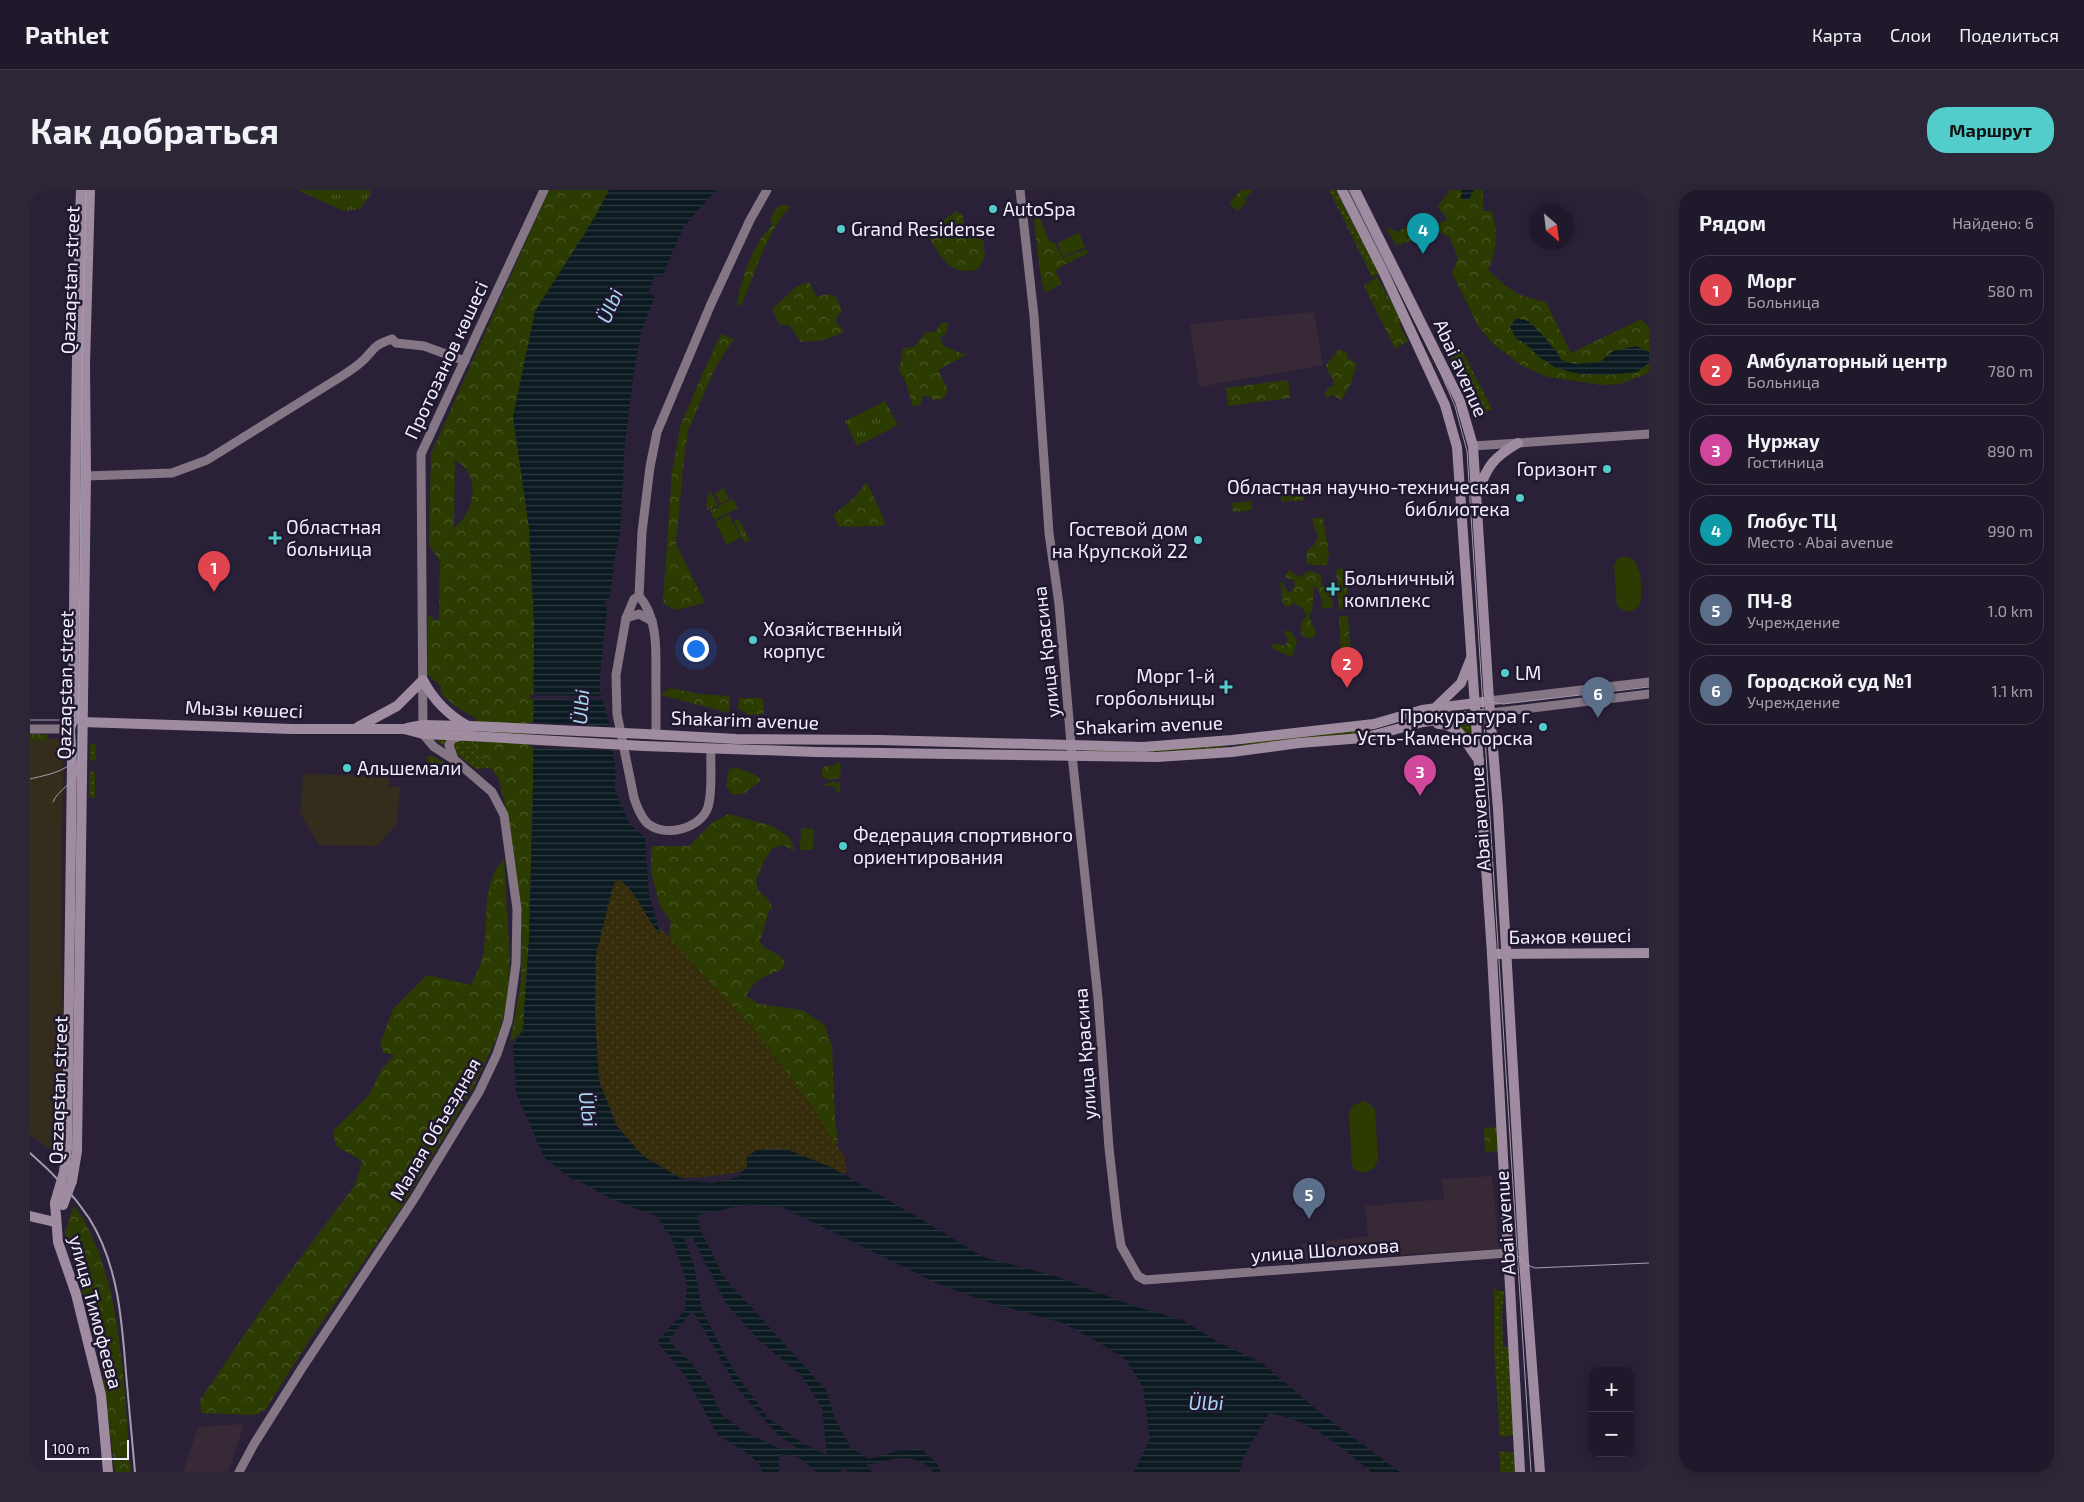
<!DOCTYPE html>
<html lang="ru">
<head>
<meta charset="utf-8">
<style>
	:root { --surface:#20192b; --page:#2d2637; --text:#f1f3f6; --muted:#a2a0a9; --line:#3d3847; --accent:#53cdcb }
	body { margin:0; font-family:"Exo 2",sans-serif; background:var(--page); color:var(--text) }
	.controls { position:absolute; right:15px; bottom:15px; display:grid; overflow:hidden; border-radius:10px; box-shadow:0 2px 8px #0003 }
	.controls button { width:45px; height:45px; display:grid; place-items:center; padding:0; border:0; border-bottom:1px solid var(--line); background:var(--surface); color:var(--text); font:25px sans-serif }
	.compass { position:absolute; left:1499px; top:15px; width:45px; height:45px; border-radius:50%; background:var(--surface); box-shadow:0 2px 8px #0003; rotate:152deg }
	.scale { position:absolute; left:15px; bottom:12px; width:84px; box-sizing:border-box; padding-left:5px; border:2px solid #f3eefe; border-top:0; font-size:14px; line-height:18px; white-space:nowrap; color:#f3eefe; -webkit-text-stroke:4px #20182e; paint-order:stroke }
	.you { position:absolute; left:665px; top:458px; width:18px; height:18px; margin:-12px; border:4px solid #fff; border-radius:50%; background:#1a73e8; box-shadow:0 0 0 8px #1a73e833 }
	.badge { display:grid; place-items:center; width:32px; height:32px; border-radius:50%; background:var(--accent); color:#fff; font-size:16px; font-weight:700 }
	.pin { position:absolute; translate:-50% -41px; filter:drop-shadow(0 1px 2px #0008) }
	.pin::after { content:''; position:absolute; top:26px; width:18px; height:15px; background:inherit; clip-path:polygon(0 0,100% 0,50% 100%) }
	.list { margin:0; padding:0; list-style:none }
	h2 { display:flex; justify-content:space-between; align-items:center; height:65px; margin:0; padding:0 20px; font-size:21px }
	h2 small { font-size:16px; font-weight:400; color:var(--muted) }
	.list li { display:grid; grid-template-columns:32px 1fr auto; gap:15px; align-items:center; box-sizing:border-box; height:70px; margin:0 10px 10px; padding:0 10px; border:1px solid var(--line); border-radius:20px }
	.list b { display:block; font-size:19px; white-space:nowrap }
	.list p { margin:0; font-size:16px; white-space:nowrap; color:var(--muted) }
	.list em { font-size:16px; font-style:normal; color:var(--muted) }
	.map { position:relative; flex:none; width:1619px; height:1282px; overflow:hidden; border-radius:20px }
	header { display:flex; align-items:center; gap:30px; box-sizing:border-box; height:70px; padding:0 25px; background:var(--surface); border-bottom:1px solid var(--line) }
	header strong { font-size:24px }
	nav { display:flex; gap:28px; margin-inline-start:auto; font-size:18px }
	.intro { display:flex; align-items:center; justify-content:space-between; box-sizing:border-box; height:120px; padding:0 30px }
	h1 { margin:0; font-size:35px }
	.button { padding:12px 22px; border-radius:20px; background:var(--accent); color:#111; font-size:18px; font-weight:700 }
	main { display:flex; gap:30px; padding:0 30px }
	aside { flex:1; background:var(--surface); border-radius:20px; box-shadow:0 2px 8px #0003 }
	.map>svg:first-child { display:block }
	.commercial { fill:#352d1c }
	.industrial { fill:#372935 }
	.grass { fill:url(#grass-dots) }
	.forest { fill:url(#forest-crowns); fill-rule:evenodd }
	.sand { fill:url(#sand-dots) }
	.park { fill:url(#park-tufts) }
	.pitch { fill:#2b3b01 }
	.water { fill:url(#water-rules); fill-rule:evenodd }
	.pier { fill:#2a2139 }
	.lines { fill:none; stroke-linecap:round; stroke-linejoin:round }
	.secondary { stroke:#857685; stroke-width:9 }
	.primary { stroke:#a08ca0; stroke-width:10 }
	.tram { stroke:#a59eb1; stroke-width:1 }
	.rail { stroke:#a59eb1; stroke-width:2 }
	.primary-bridge { stroke:#a08ca0; stroke-width:10 }
	.poi-dot { fill:#53cdcb; stroke:#20182e; stroke-width:2 }
	.labels { text-anchor:middle; stroke-width:5; stroke-linejoin:round; paint-order:stroke }
	.poi-label { font-size:19px; fill:#f3eefe; stroke:#20182e; text-anchor:start }
	.street-label { font-size:19px; fill:#f3eefe; stroke:#20182e }
	.water-label { font-size:20px; font-style:italic; fill:#a8d6f0; stroke:#20182e }
</style>
</head>
<body>
<header>
<strong>Pathlet</strong>
<nav><a>Карта</a><a>Слои</a><a>Поделиться</a></nav>
</header>
<div class="intro"><h1>Как добраться</h1><a class="button">Маршрут</a></div>
<main>
<div class="map">
<svg width="1619" height="1282" viewBox="0 0 1619 1282">
	<defs>
		<pattern id="grass-dots" width="8" height="8" patternUnits="userSpaceOnUse" patternTransform="scale(1.25)"><rect width="8" height="8" fill="#2b3b01"/><path d="M2 2h.1M6 6h.1" fill="none" stroke="#4a5827" stroke-width="1.8" stroke-linecap="round"/></pattern>
		<pattern id="forest-crowns" width="20" height="18" patternUnits="userSpaceOnUse" patternTransform="scale(1.25)"><rect width="20" height="18" fill="#2b3b01"/><path d="M2 6a3 3 0 1 1 6 0M12 15a3 3 0 1 1 6 0" fill="none" stroke="#4a5827"/></pattern>
		<pattern id="sand-dots" width="8" height="8" patternUnits="userSpaceOnUse" patternTransform="scale(1.25)"><rect width="8" height="8" fill="#362d0d"/><path d="M2 2h.1M6 6h.1" fill="none" stroke="#4a4225" stroke-width="1.8" stroke-linecap="round"/></pattern>
		<pattern id="park-tufts" width="24" height="20" patternUnits="userSpaceOnUse" patternTransform="scale(1.25)"><rect width="24" height="20" fill="#2b3b01"/><path d="M3 7l-1-3M5 7V3M7 7l1-3M15 17l-1-3M17 17v-4M19 17l1-3" fill="none" stroke="#4a5827"/></pattern>
		<pattern id="water-rules" width="6" height="5" patternUnits="userSpaceOnUse" patternTransform="scale(1.25)"><rect width="6" height="5" fill="#0b1920"/><path d="M0 2.5h6" fill="none" stroke="#2f3b41"/></pattern>
	</defs>
	<rect width="100%" height="100%" fill="#2a2139"/>
	<g class="commercial">
		<path d="M0 549H34L31 681 33 865 29 965 0 945Z"/>
		<path d="M273 584 359 586V597H376L370 598 367 633 347 656 289 655 270 623Z"/>
	</g>
	<g class="industrial">
		<path d="M1284 122 1293 175 1169 197 1160 134Z"/>
		<path d="M1462 986 1469 1059 1273 1070 1271 1054 1338 1046 1335 1016 1414 1009 1412 989Z"/>
		<path d="M214 1234 198 1282H153L168 1237Z"/>
	</g>
	<g class="grass">
		<path d="M1299 0H1306L1349 84 1342 87Z"/>
		<path d="M1345 88H1348L1372 132 1369 134Z"/>
		<path d="M1430 156 1462 219 1450 226 1419 165 1423 159Z"/>
		<path d="M1441 529 1443 556 1417 532Z"/>
		<path d="M1340 539 1341 542 1212 556 1211 553Z"/>
		<path d="M409 548 443 551 444 557 460 578 446 579 419 558 408 552Z"/>
		<path d="M60 554H66V571L59 570Z"/>
		<path d="M1195 555V557L1136 563 1056 562V559Z"/>
		<path d="M401 565 417 574 418 577 408 583H397L398 567Z"/>
		<path d="M59 580 65 583V608L59 607Z"/>
		<path d="M1464 1099 1474 1102 1472 1125 1473 1156 1479 1158 1484 1245 1470 1247 1464 1161Z"/>
		<path d="M1469 1261 1484 1263 1485 1282H1470Z"/>
	</g>
	<g class="forest">
		<path d="M519 0H579L565 27 484 227 499 337 504 433 503 599 499 748 493 840 480 852 491 793V715L480 638 469 589 444 557 446 528 425 516 411 504 410 495 397 484 398 425 405 430H409L410 371 399 355 401 264ZM425 270C452 284 445 323 424 338Z"/>
		<path d="M1211 0H1224L1216 7 1215 14 1207 21 1199 13Z"/>
		<path d="M1420 0H1453V21H1462C1468 41 1467 62 1458 80 1480 100 1485 106 1516 112L1541 163 1611 129 1619 137V183L1590 194 1572 195 1518 187 1492 176 1462 153 1448 136 1422 83 1428 68 1420 48 1405 39 1409 33 1417 31C1415 24 1410 22 1408 16Z"/>
		<path d="M754 14 761 17C743 29 721 91 712 114L709 116 707 114C711 91 723 51 742 36L740 29 747 18Z"/>
		<path d="M927 21 933 26 934 36 953 51 955 66 948 79C920 88 911 66 898 46L903 37Z"/>
		<path d="M1399 23 1401 28 1396 36 1398 41 1382 51 1366 55 1357 40 1360 38 1367 42Z"/>
		<path d="M1006 27 1011 30 1018 50 1025 54 1033 68 1056 59 1058 63 1030 77 1025 82 1032 93 1015 103 1011 89 1004 31Z"/>
		<path d="M1345 88 1378 151 1365 159 1334 96Z"/>
		<path d="M779 92 787 107 797 104 806 107 812 120 805 130 814 142 794 150 771 152 759 135H750L742 119 766 97Z"/>
		<path d="M912 132 918 133 916 143 910 148 914 156 936 165 908 180 918 200 914 208 904 210 898 206H893L890 215 883 217 875 190 869 182 873 158 884 157 896 142H905Z"/>
		<path d="M691 144 704 149 685 178 658 241 653 279 646 354 675 413 647 420 633 414 642 281 650 237 671 187Z"/>
		<path d="M1309 159 1317 163V168L1327 174 1321 194 1311 210 1303 205 1295 208 1297 199 1304 195C1303 187 1298 183 1296 175Z"/>
		<path d="M1258 190 1260 208 1198 216 1196 198Z"/>
		<path d="M837 292 855 332 853 336 809 337 803 325 823 309Z"/>
		<path d="M1274 303V310L1251 312V306Z"/>
		<path d="M1221 311 1222 320 1203 322 1202 313Z"/>
		<path d="M1293 327 1299 364 1297 375H1281L1276 373 1277 361C1293 347 1287 347 1282 329Z"/>
		<path d="M1322 378V391L1317 392 1319 419H1309L1306 379Z"/>
		<path d="M1259 380 1271 388 1275 382 1282 381 1291 385 1292 397 1300 396 1303 417 1294 419 1291 417 1293 412 1286 396 1284 397 1282 422 1279 424C1280 432 1285 438 1286 445 1281 450 1277 449 1271 444V432L1277 426 1273 419 1264 413 1258 417 1253 415 1250 392H1252L1258 402H1261L1265 395 1264 390 1256 388 1255 385Z"/>
		<path d="M1309 426H1318L1321 466H1311Z"/>
		<path d="M1254 441H1261L1267 451 1262 467 1241 458 1244 453 1255 456 1258 451Z"/>
		<path d="M640 498 670 504 700 506 699 523 631 505Z"/>
		<path d="M709 508H733L734 524 719 525 708 518Z"/>
		<path d="M0 544 17 545 18 551 0 550Z"/>
		<path d="M808 572 811 575 810 588 799 590 792 587V580L795 576H802Z"/>
		<path d="M707 578 724 584 731 590 715 603 703 605 696 596 699 579Z"/>
		<path d="M802 592 810 593V602H806L805 597 792 595Z"/>
		<path d="M699 624 742 636 760 648 765 661 753 655 743 658 734 671 726 691 728 700 737 708 743 718 739 721 730 751C734 762 747 760 755 772L751 780C735 786 724 789 716 806L729 814 772 820 794 834 802 856 805 929 808 953 788 963 639 748 641 732 630 716 621 682V656H659L683 632Z"/>
		<path d="M474 669 480 774 476 816 469 843 442 900 371 1018 279 1151 235 1220 224 1225 171 1223 170 1210 234 1116 325 995 332 971 306 956 303 941 339 905 351 880 365 865 354 863 350 854 363 819 397 785 441 795C444 788 448 781 451 773 461 740 448 696 474 669Z"/>
		<path d="M1469 937 1470 961 1455 962 1454 938Z"/>
		<path d="M44 1015C94 1085 93 1199 101 1282H85L70 1164 35 1043Z"/>
	</g>
	<path class="sand" d="M575 645 625 732 723 838 779 911 815 968 817 982 809 983 732 971 706 983 673 987 642 988 615 982 559 922 564 671Z"/>
	<g class="park">
		<path d="M267 0H340V5L330 19 314 21Z"/>
		<path d="M855 211 868 235 827 256 815 231Z"/>
		<path d="M680 300 688 315 678 320 676 315Z"/>
		<path d="M703 309 708 318 685 330 680 321 688 317 690 321 688 316Z"/>
		<path d="M709 329 720 351 715 353 704 331Z"/>
	</g>
	<g class="pitch">
		<path d="M1049 43 1055 57 1033 67 1027 53Z"/>
		<path d="M694 298 699 309 690 314 685 303Z"/>
		<path d="M699 325 711 347 697 355 685 332Z"/>
		<path d="M1593 366 1603 369C1613 384 1612 398 1610 415L1601 422 1593 420 1587 416 1584 376 1586 371Z"/>
		<path d="M771 638 784 639 783 660H770Z"/>
		<path d="M1334 911 1341 915 1345 920 1348 970 1344 978 1335 983 1325 980 1322 975 1319 924 1322 916Z"/>
	</g>
	<g class="water">
		<path d="M579 0H686L654 36 632 87 625 85 618 103 625 106 611 142 603 188 595 253 590 343 585 365 580 407 575 412 577 422 570 484V501L580 536 586 587 584 598 600 635 615 647 619 705 630 742V744C616 729 605 697 587 689L583 696 566 765 565 823 569 891 587 936 613 966 654 990 682 993 708 987 717 977V967L726 960 756 959 801 977 896 1032 953 1067 1025 1086 1104 1116 1152 1130 1190 1153 1232 1173 1292 1224 1370 1282H1341C1312 1257 1278 1229 1239 1223L1213 1268 1210 1282H1104L1120 1249 1113 1197 1095 1169 1063 1149 1033 1133 964 1114 908 1094 752 1017 716 1015 667 1025 671 1041 693 1086 797 1201 805 1229 821 1258 839 1269 867 1261 890 1258 907 1273 911 1282H903C896 1270 877 1266 863 1269 853 1271 847 1275 836 1274L842 1282H820L810 1277 812 1282H787L768 1267 749 1264V1282H733L731 1277 721 1266 688 1245 654 1184 627 1152 655 1120 657 1094 641 1047 626 1026 581 1009 551 992 543 990 514 967 486 902 483 855 493 840 499 748 503 599 504 433 499 337 483 227 505 121 565 27ZM654 1047 663 1048 697 1115 731 1152 771 1185 792 1218 797 1265 774 1254 738 1228 702 1178 672 1120 664 1076ZM663 1121 707 1198 748 1245 768 1259H751L716 1243 692 1225 679 1198 662 1174 639 1151 650 1135Z"/>
		<path d="M1431 0H1444L1439 10 1431 9Z"/>
		<path d="M1486 128 1498 131 1509 141 1527 162 1531 170 1545 174 1570 172 1583 161 1606 156 1619 162V173L1607 182 1578 185 1549 184 1526 178 1508 166 1497 155 1486 148 1480 137Z"/>
	</g>
	<g class="pier">
		<path d="M500 505 574 506 575 510 500 509Z"/>
		<path d="M500 532 582 536 585 561 500 557Z"/>
	</g>
	<g class="lines">
		<g class="secondary">
			<path d="M990 0 1004 126 1019 343 1029 414 1042 565 1068 808 1079 958 1087 1029 1091 1056 1108 1086 1115 1090 1478 1063"/>
			<path d="M1443 256 1619 244"/>
			<path d="M56 286 142 283 177 270 312 186C318 182 324 178 329 174 344 162 340 156 362 149L366 153 394 156 435 171"/>
			<path d="M609 406C631 431 625 471 626 502 626 516 626 530 626 545"/>
			<path d="M596 428 609 424 622 431"/>
			<path d="M1459 511 1619 492"/>
			<path d="M1460 523 1619 504"/>
			<path d="M0 539H40"/>
			<path d="M681 559C680 577 683 600 678 617 671 639 633 649 616 632 610 625 607 617 604 608L587 524 586 485 596 428 604 409 609 406 612 342 620 277 627 242 681 114 720 30 737 0"/>
			<path d="M424 570 419 555 422 549 431 546"/>
			<path d="M209 1282 224 1254 272 1178 384 1009 449 902 467 864 478 831 486 774 487 719 474 625 462 602 426 571 404 557 393 544 391 264 514 0"/>
		</g>
		<g class="primary">
			<path d="M1312 0 1353 81 1415 215 1427 257 1462 764 1490 1282"/>
			<path d="M1325 0 1430 211 1443 256 1459 510 1468 619 1494 1071 1510 1282"/>
			<path d="M1448 302C1457 276 1464 267 1488 253"/>
			<path d="M1405 518 1431 493 1441 468"/>
			<path d="M52 532 262 539H374L393 544 440 546"/>
			<path d="M1408 534C1431 534 1436 555 1449 570"/>
			<path d="M328 537 367 516 393 490C404 511 418 525 438 536"/>
			<path d="M377 538 393 535 435 536"/>
			<path d="M615 544 706 549 850 550 1113 557 1202 550 1344 534 1392 520 1453 512"/>
			<path d="M614 556 786 562 1127 567 1202 562 1269 553 1333 548 1393 532 1452 524"/>
			<path d="M1462 764 1619 763"/>
			<path d="M34 982 37 959 42 573 40 539 43 530C45 353 45 177 51 0"/>
			<path d="M42 991 47 961 56 286 55 174 60 0"/>
			<path d="M25 1013 28 1052 46 1104 71 1205 78 1282"/>
			<path d="M0 1026 25 1032"/>
		</g>
		<g class="tram">
			<path d="M1319 0 1411 184 1425 216 1437 261 1501 1282"/>
			<path d="M1454 501 1461 512 1473 514 1619 497"/>
			<path d="M0 530H36L44 526 47 520"/>
			<path d="M0 589C15 585 45 581 47 562"/>
			<path d="M23 612C28 599 45 594 48 579L52 175 56 0"/>
			<path d="M1488 1066 1495 1074 1505 1078 1619 1073"/>
		</g>
		<path class="rail" d="M0 963C22 982 43 1004 59 1028 88 1074 92 1130 96 1183 99 1216 102 1249 105 1282"/>
		<g class="primary-bridge">
			<path d="M440 536 615 544"/>
			<path d="M440 546 614 556"/>
			<path d="M25 1013 34 982"/>
			<path d="M33 1015 42 991"/>
		</g>
	</g>
	<g class="poi-dot">
		<circle cx="963" cy="19" r="5"/>
		<circle cx="811" cy="39" r="5"/>
		<circle cx="1577" cy="279" r="5"/>
		<circle cx="1490" cy="308" r="5"/>
		<path d="M242.5 340.5h5v5h5v5h-5v5h-5v-5h-5v-5h5z"/>
		<circle cx="1168" cy="350" r="5"/>
		<path d="M1300.5 391.5h5v5h5v5h-5v5h-5v-5h-5v-5h5z"/>
		<circle cx="723" cy="450" r="5"/>
		<circle cx="1475" cy="483" r="5"/>
		<path d="M1193.5 489.5h5v5h5v5h-5v5h-5v-5h-5v-5h5z"/>
		<circle cx="1513" cy="537" r="5"/>
		<circle cx="317" cy="578" r="5"/>
		<circle cx="813" cy="656" r="5"/>
	</g>
	<g class="labels">
		<g class="poi-label">
			<text x="973" y="26">AutoSpa</text>
			<text x="821" y="46">Grand Residense</text>
			<text x="1567" y="286" text-anchor="end">Горизонт</text>
			<text x="1480" y="304" text-anchor="end">Областная научно-техническая<tspan x="1480" dy="22">библиотека</tspan></text>
			<text x="256" y="344">Областная<tspan x="256" dy="22">больница</tspan></text>
			<text x="1158" y="346" text-anchor="end">Гостевой дом<tspan x="1158" dy="22">на Крупской 22</tspan></text>
			<text x="1314" y="395">Больничный<tspan x="1314" dy="22">комплекс</tspan></text>
			<text x="733" y="446">Хозяйственный<tspan x="733" dy="22">корпус</tspan></text>
			<text x="1485" y="490">LM</text>
			<text x="1185" y="493" text-anchor="end">Морг 1-й<tspan x="1185" dy="22">горбольницы</tspan></text>
			<text x="1503" y="533" text-anchor="end">Прокуратура г.<tspan x="1503" dy="22">Усть-Каменогорска</tspan></text>
			<text x="327" y="585">Альшемали</text>
			<text x="823" y="652">Федерация спортивного<tspan x="823" dy="22">ориентирования</tspan></text>
		</g>
		<g class="street-label">
			<text transform="translate(40 90) rotate(-88)" y="7">Qazaqstan street</text>
			<text transform="translate(416 170) rotate(-65)" y="7">Протозанов көшесі</text>
			<text transform="translate(1431 178) rotate(66)" y="7">Abai avenue</text>
			<text transform="translate(1016 462) rotate(-96)" y="7">улица Красина</text>
			<text transform="translate(35 495) rotate(-89)" y="7">Qazaqstan street</text>
			<text transform="translate(214 519) rotate(2)" y="7">Мызы көшесі</text>
			<text transform="translate(715 530) rotate(2)" y="7">Shakarim avenue</text>
			<text transform="translate(1119 535) rotate(-2)" y="7">Shakarim avenue</text>
			<text transform="translate(1450 629) rotate(-94)" y="7">Abai avenue</text>
			<text transform="translate(1540 746) rotate(-1)" y="7">Бажов көшесі</text>
			<text transform="translate(1055 864) rotate(-94)" y="7">улица Красина</text>
			<text transform="translate(28 900) rotate(-88)" y="7">Qazaqstan street</text>
			<text transform="translate(405 939) rotate(-60)" y="7">Малая Объездная</text>
			<text transform="translate(1475 1033) rotate(-94)" y="7">Abai avenue</text>
			<text transform="translate(1295 1060) rotate(-4)" y="7">улица Шолохова</text>
			<text transform="translate(66 1122) rotate(75)" y="7">улица Тимофеева</text>
		</g>
		<g class="water-label">
			<text transform="translate(580 116) rotate(-66)" y="7">Ülbi</text>
			<text transform="translate(551 517) rotate(-86)" y="7">Ülbi</text>
			<text transform="translate(558 919) rotate(82)" y="7">Ülbi</text>
			<text x="1176" y="1220">Ülbi</text>
		</g>
	</g>
</svg>
<div class="controls">
<button>+</button>
<button>−</button>
</div>
<svg class="compass" viewBox="-18 -18 36 36"><path d="M0-13l5 13h-10z" fill="#e53935"/><path d="M0 13l5-13h-10z" fill="#a2a0a9"/></svg>
<div class="scale">100 m</div>
<div class="you"></div>
<div class="pin badge" style="left:184px;top:402px;background:#e0444e">1</div>
<div class="pin badge" style="left:1317px;top:498px;background:#e0444e">2</div>
<div class="pin badge" style="left:1390px;top:606px;background:#d1479c">3</div>
<div class="pin badge" style="left:1393px;top:64px;background:#0f9aa8">4</div>
<div class="pin badge" style="left:1279px;top:1029px;background:#5c6f8a">5</div>
<div class="pin badge" style="left:1568px;top:528px;background:#5c6f8a">6</div>
</div>
<aside>
<h2>Рядом<small>Найдено: 6</small></h2>
<ul class="list">
<li><span class="badge" style="background:#e0444e">1</span><div><b>Морг</b><p>Больница</p></div><em>580 m</em></li>
<li><span class="badge" style="background:#e0444e">2</span><div><b>Амбулаторный центр</b><p>Больница</p></div><em>780 m</em></li>
<li><span class="badge" style="background:#d1479c">3</span><div><b>Нуржау</b><p>Гостиница</p></div><em>890 m</em></li>
<li><span class="badge" style="background:#0f9aa8">4</span><div><b>Глобус ТЦ</b><p>Место · Abai avenue</p></div><em>990 m</em></li>
<li><span class="badge" style="background:#5c6f8a">5</span><div><b>ПЧ-8</b><p>Учреждение</p></div><em>1.0 km</em></li>
<li><span class="badge" style="background:#5c6f8a">6</span><div><b>Городской суд №1</b><p>Учреждение</p></div><em>1.1 km</em></li>
</ul>
</aside>
</main>
</body>
</html>
